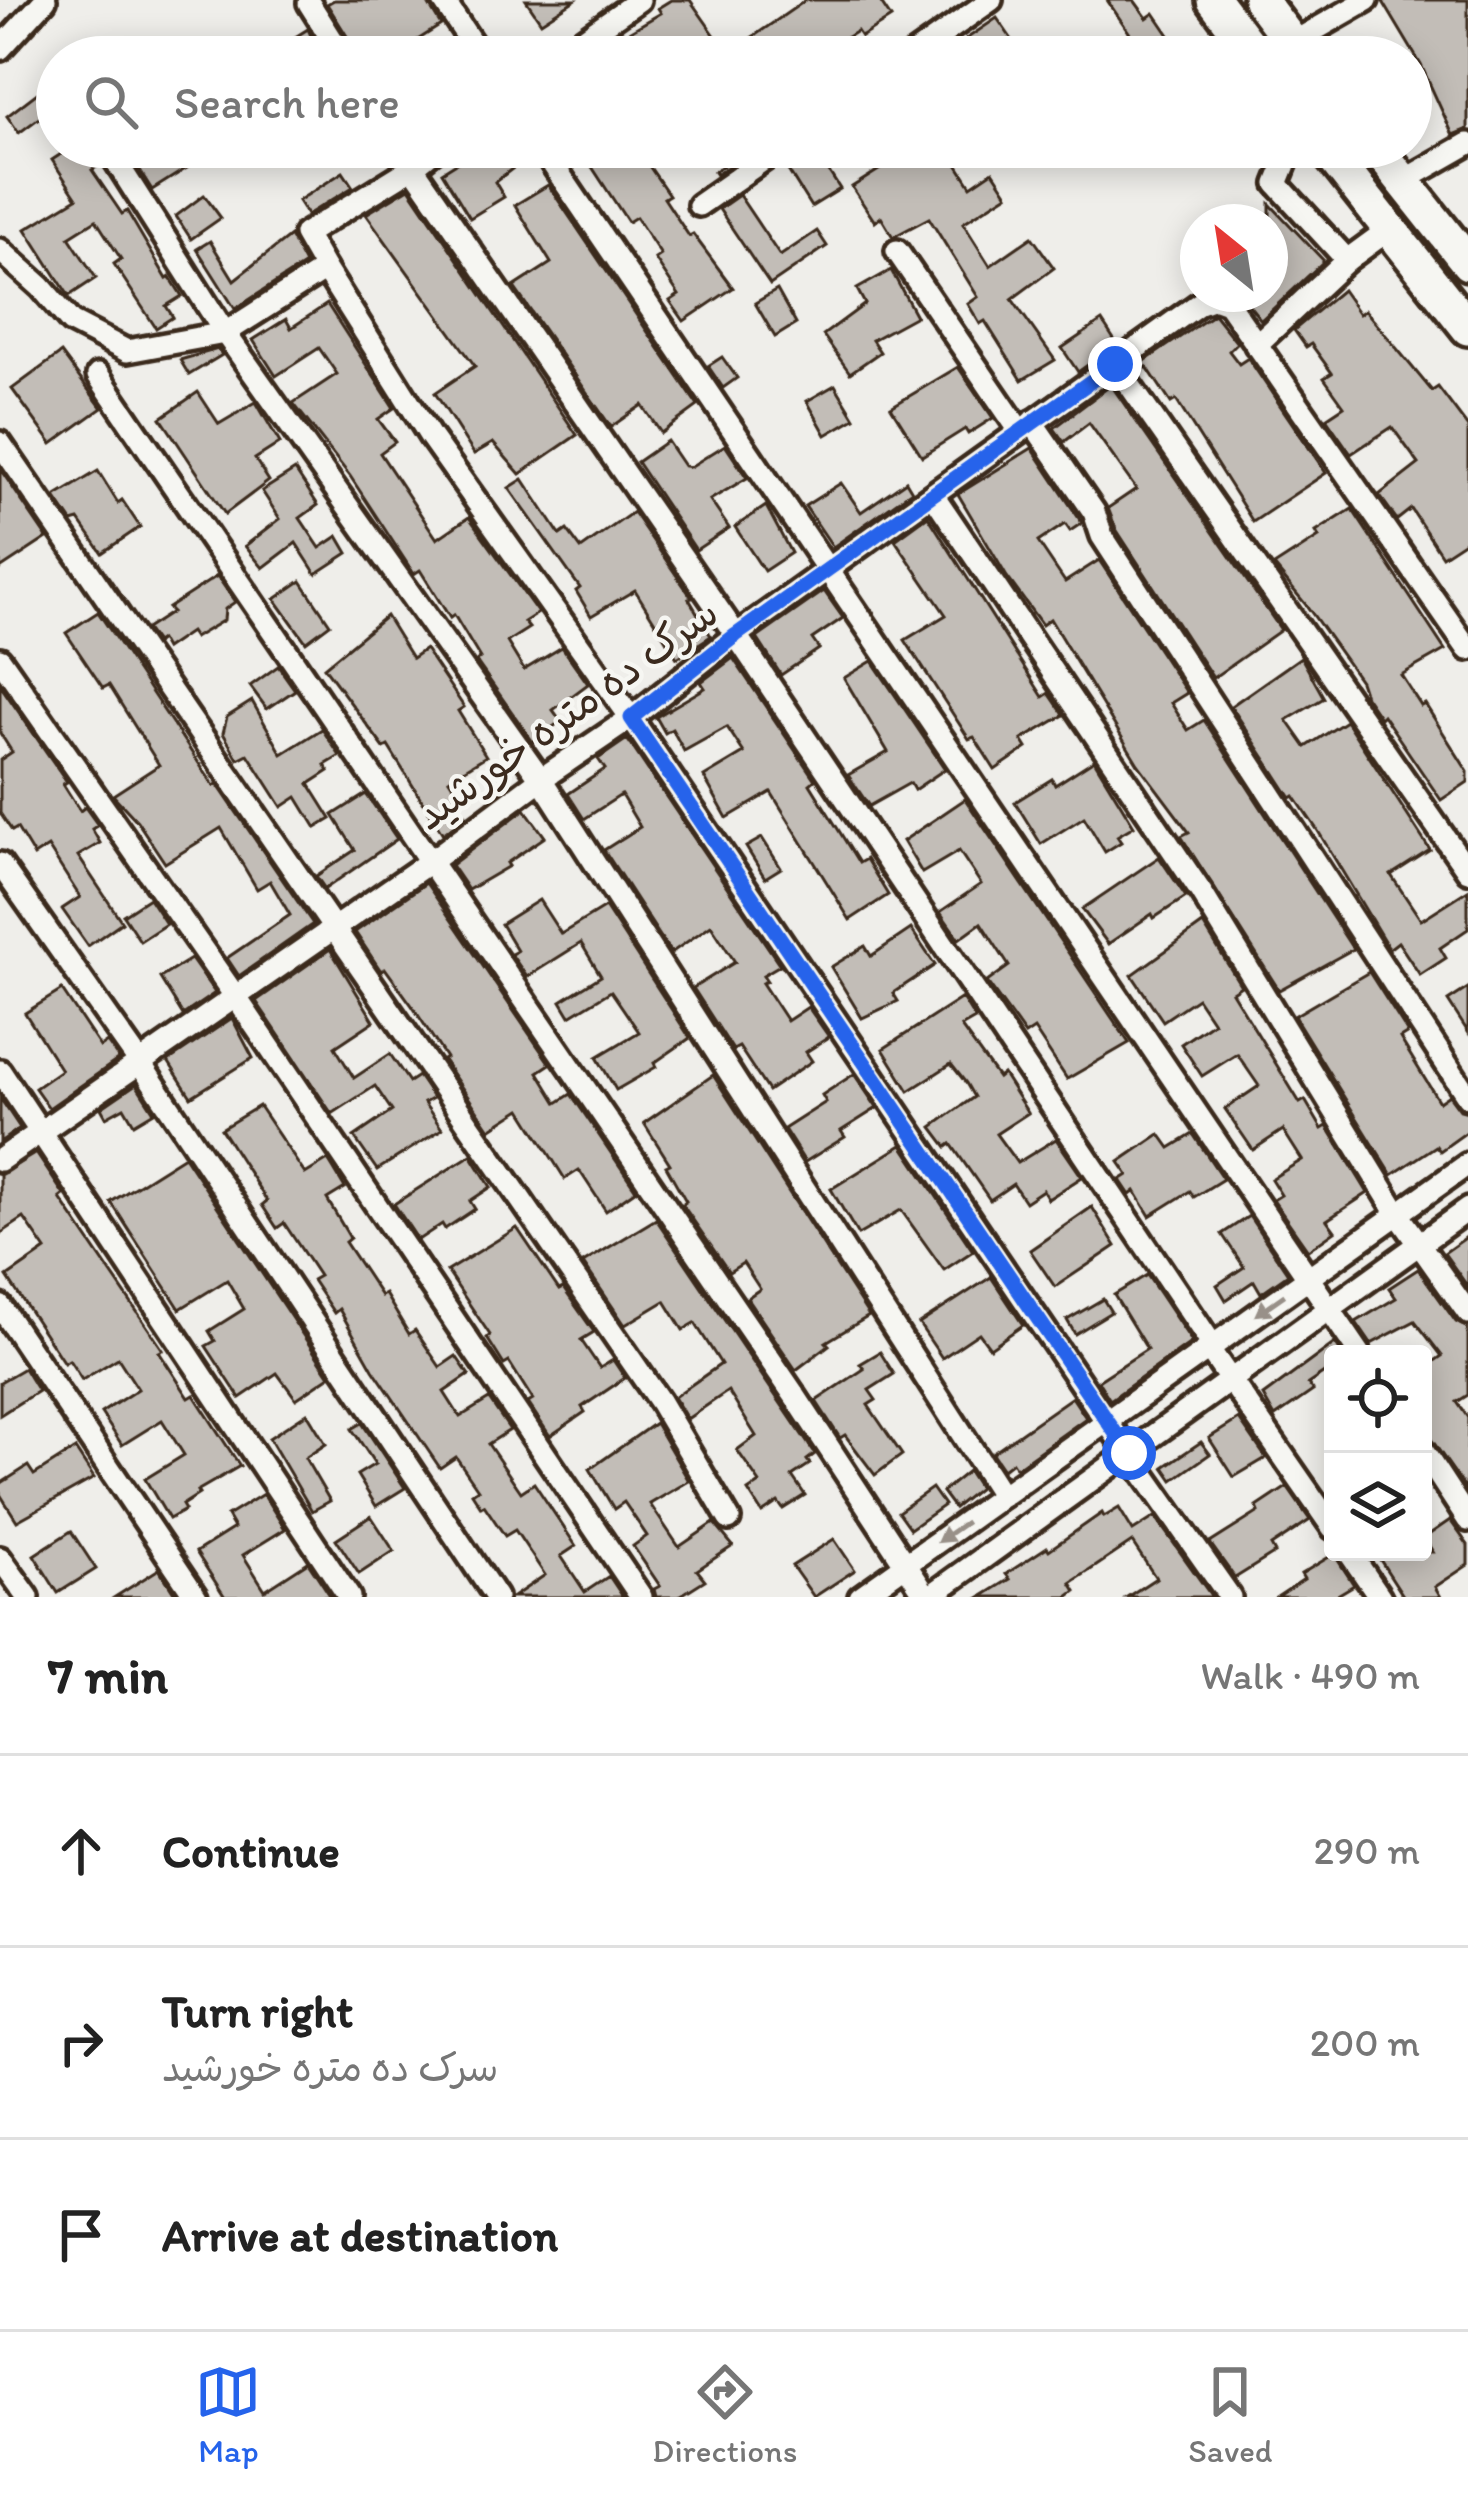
<!DOCTYPE html>
<html lang="en">
<head>
<meta charset="utf-8">
<style>
	:root { --surface:#fff; --page:#f2f2f2; --text:#222; --muted:#767676; --line:#e0e0e0; --accent:#2563eb }
	body { margin:0; font-family:Itim,"Playpen Sans Arabic",sans-serif; background:var(--page); color:var(--text) }
	.controls { position:absolute; right:36px; bottom:36px; display:grid; overflow:hidden; border-radius:12px; box-shadow:0 6px 30px #0003 }
	.controls button { width:108px; height:108px; display:grid; place-items:center; padding:0; border:0; border-bottom:3px solid var(--line); background:var(--surface); color:var(--text); font:60px sans-serif }
	.compass { position:absolute; left:1180px; top:204px; width:108px; height:108px; border-radius:50%; background:var(--surface); box-shadow:0 6px 30px #0003; rotate:330deg }
	.stop { position:absolute; width:36px; height:36px; margin:-27px; border:9px solid #2563eb; border-radius:50%; background:#fff }
	.stop.end { background:#2563eb; border-color:#fff; box-shadow:0 3px 12px #0008 }
	.list { margin:0; padding:0; list-style:none }
	h2 { display:flex; justify-content:space-between; align-items:center; height:156px; margin:0; padding:0 48px; font-size:51px }
	h2 small { font-size:39px; font-weight:400; color:var(--muted) }
	.list li { display:grid; grid-template-columns:78px 1fr auto; gap:36px; align-items:center; box-sizing:border-box; height:192px; padding:0 48px; border-top:3px solid var(--line) }
	.list b { display:block; font-size:45px; white-space:nowrap }
	.list p { margin:0; font-size:39px; white-space:nowrap; color:var(--muted) }
	.list em { font-size:39px; font-style:normal; color:var(--muted) }
	.icon { flex:none; width:66px; height:66px; fill:none; stroke:currentColor; stroke-width:2; stroke-linecap:round; stroke-linejoin:round }
	.map { position:relative; flex:none; width:1468px; height:1597px; overflow:hidden }
	.search { position:absolute; background:var(--surface); box-shadow:0 6px 30px #0003; left:36px; right:36px; top:36px; height:132px; display:flex; align-items:center; gap:30px; box-sizing:border-box; padding:0 42px; border-radius:66px; color:var(--muted); font-size:45px }
	.sheet { height:732px; background:var(--surface) }
	nav { display:flex; justify-content:space-around; align-items:center; box-sizing:border-box; height:168px; border-top:3px solid var(--line); background:var(--surface); font-size:33px; color:var(--muted) }
	nav a { display:grid; justify-items:center; gap:6px }
	nav .on { color:var(--accent) }
	.map>svg:first-child { display:block }
	.building { fill:#c2bdb7; stroke:#3b2a1e; stroke-width:3 }
	.lines { fill:none; stroke-linecap:round; stroke-linejoin:round }
	.minor-casing { stroke:#3b2a1e; stroke-width:30 }
	.highway-casing { stroke:#3b2a1e; stroke-width:42 }
	.minor { stroke:#f6f6f2; stroke-width:21 }
	.highway { stroke:#f6f6f2; stroke-width:33 }
	.oneway { fill:#989088 }
	.route { stroke:#2563eb; stroke-width:15 }
	.labels { text-anchor:middle; stroke-width:9; stroke-linejoin:round; paint-order:stroke }
	.street-label { font-size:42px; fill:#3b2a1e; stroke:#f6f6f2 }
</style>
</head>
<body>
<div class="map">
<svg width="1468" height="1597" viewBox="0 0 1468 1597">
	<rect width="100%" height="100%" fill="#efeeea"/>
	<filter id="ink" filterUnits="userSpaceOnUse"><feTurbulence type="fractalNoise" baseFrequency=".00833" numOctaves="2"/><feDisplacementMap in="SourceGraphic" scale="24" xChannelSelector="R" yChannelSelector="G"/><feConvolveMatrix kernelMatrix="1 2 1 2 8 2 1 2 1" color-interpolation-filters="sRGB"/></filter>
	<g filter="url(#ink)">
		<g class="building">
			<path d="M334 0H426L441 25 391 57H360L327 4Z"/>
			<path d="M526 0H575L541 22Z"/>
			<path d="M671 0H690L728 54 806 0H879L891 18 861 37 857 31 815 57H586L661 13 658 8Z"/>
			<path d="M1107 0H1134L1147 18 1154 13 1184 57H1146Z"/>
			<path d="M1382 0H1468V129L1453 135 1421 65Z"/>
			<path d="M997 18 1024 57H979L966 39Z"/>
			<path d="M308 29 320 57H263Z"/>
			<path d="M41 90 54 107 19 133 7 116Z"/>
			<path d="M72 147H92L100 165 92 170 122 214 127 211 167 279 170 277 182 296 166 306 173 317 156 328 114 264 121 259 96 220 69 237 96 278 69 296 26 229 77 198 52 160Z"/>
			<path d="M125 147H178L190 166 152 190Z"/>
			<path d="M482 147H526L529 156 495 182 504 197 470 218 442 172Z"/>
			<path d="M579 147H636L669 195 664 198 689 236 693 234 733 288 684 321 670 301 679 295 655 259 661 255 636 217 628 222Z"/>
			<path d="M722 147H756L716 175 714 172 730 160Z"/>
			<path d="M797 147H813L840 189 811 207 784 164Z"/>
			<path d="M872 147H946L971 186 993 171 1008 194 963 223 990 266 1032 237 1054 268 1012 299 1055 360 1022 380 985 321 980 324 968 304 978 297 929 218 893 237 881 217 875 222 852 187 885 166Z"/>
			<path d="M343 172 353 187 307 215 298 201Z"/>
			<path d="M548 185 698 406 661 433 642 405 611 427 514 287 551 263 515 205Z"/>
			<path d="M409 188 577 435 520 474 493 443 474 454 435 393 475 366 366 214Z"/>
			<path d="M204 195 221 218 191 239 176 216Z"/>
			<path d="M739 195 780 256 817 231 827 246 770 285 719 209Z"/>
			<path d="M1270 204 1324 261 1261 320 1240 294H1270Z"/>
			<path d="M290 236 305 264 235 309 197 249 210 241 234 280Z"/>
			<path d="M891 270 916 316 872 340 880 352 850 373 823 335 865 304 857 289Z"/>
			<path d="M777 290 796 324 775 337 755 303Z"/>
			<path d="M1342 290 1359 314 1365 310 1432 391 1438 387 1468 427V539L1442 556 1411 509 1397 520 1379 495 1419 464 1392 427 1351 454 1326 418 1344 406 1324 378 1332 373 1311 344 1306 347 1294 330Z"/>
			<path d="M327 304 394 408 378 419 395 442 380 453 437 539 469 517 538 613 524 622 529 628 507 642 524 670 562 647 588 684 553 710 561 721 533 742 476 661 480 658 454 615 450 618 420 570 414 574 350 476 293 403 337 374 319 348 276 376 253 340 286 319 291 328Z"/>
			<path d="M1214 314 1237 343 1229 351 1239 364 1248 358 1326 473 1253 522 1176 400 1171 403 1147 367 1139 373 1136 367Z"/>
			<path d="M1102 321 1117 344 1078 372 1062 348Z"/>
			<path d="M218 349 222 355 189 375 180 360Z"/>
			<path d="M61 353 102 408 52 444 12 389Z"/>
			<path d="M722 357 737 378 723 388 708 366Z"/>
			<path d="M958 367 993 418 968 434 965 429 922 456 891 407Z"/>
			<path d="M835 385 855 418 826 435 807 401Z"/>
			<path d="M1111 385 1281 630 1213 678 1116 529 1108 508 1136 489 1089 423 1064 442 1054 428Z"/>
			<path d="M198 392 219 424 256 402 280 443 255 459 269 481 225 514 161 418Z"/>
			<path d="M667 441 684 466 690 467 725 445 747 478 710 500 729 528 696 550 637 462Z"/>
			<path d="M1032 448 1082 523 1070 531 1065 524 1038 542 1065 582 1099 560 1187 693 1171 703 1188 730 1204 720 1206 723 1353 949 1279 990 1181 836 1189 832 1138 764 1050 619 1042 625 1007 577 958 494Z"/>
			<path d="M0 469 47 538 0 569Z"/>
			<path d="M295 470 318 505 300 518 320 548 338 536 348 553 316 574 296 543 263 568 245 546 280 519 262 491Z"/>
			<path d="M98 471 118 503 122 500 140 527 102 553 79 520 72 522 55 497Z"/>
			<path d="M523 479 560 535 567 530 581 549 633 512 692 598 689 599 711 636 677 658 635 590 591 616 576 591 580 588 509 488Z"/>
			<path d="M906 481 912 491 833 547 805 506 841 483 861 512Z"/>
			<path d="M766 506 791 553 764 571 735 527Z"/>
			<path d="M1352 509 1445 650 1401 675 1421 706 1425 704 1468 772V782L1441 800 1383 715 1380 718 1365 696 1360 681 1306 605 1274 566 1319 537 1316 532Z"/>
			<path d="M928 516 1043 697 1049 693 1064 715 1022 740 1027 748 995 770 974 737 969 739 905 640 946 615 895 540Z"/>
			<path d="M217 576 235 602 225 609 224 620 194 638 190 632 165 649 160 640 156 643 146 629 172 612 168 608Z"/>
			<path d="M301 581 330 624 306 642 275 599Z"/>
			<path d="M824 591 843 618 812 639 819 649 781 675 757 638Z"/>
			<path d="M98 612 214 786 217 784 313 924 239 976 227 958 290 915 270 881 257 889 221 828 165 863 137 821 113 795 159 765 109 685 103 688 66 633Z"/>
			<path d="M386 616 412 658 425 649 464 707 458 711 486 756 449 779 461 798 456 802 466 816 443 834 388 746 384 748 324 667Z"/>
			<path d="M1301 657 1324 698 1287 720 1306 747 1346 721 1430 850 1391 875 1421 920 1468 890V929L1440 948 1446 958 1420 975 1398 942 1389 949 1318 831 1294 796 1291 798 1231 706Z"/>
			<path d="M733 658 815 780 810 784 859 863 866 859 888 895 850 920 771 792 727 818 704 777 744 753 727 727 684 751 672 729 665 733 656 717 705 688 701 682Z"/>
			<path d="M872 661 945 769 914 790 910 783 869 806 848 775 888 752 844 678Z"/>
			<path d="M278 666 295 690 267 709 250 686Z"/>
			<path d="M0 685 67 782 63 784 80 811 85 807 98 825 92 829 100 843 78 856 122 922 88 946 62 909 80 897 48 847 34 856 17 828 12 831 0 813V760L12 752 0 733Z"/>
			<path d="M252 701 282 754 322 729 340 756 325 765 329 771 309 784 331 819 316 828 297 797 282 807 248 754 238 759 223 733 227 717Z"/>
			<path d="M627 739 780 965 763 975 767 981 762 983 787 1021 808 1007 829 1037 806 1052 812 1061 768 1091 739 1047 733 1050 693 988 735 962 711 925 671 953 604 850 640 827 621 795 584 819 568 794 605 769 598 759Z"/>
			<path d="M1094 760 1134 826 1117 836 1121 842 1105 852 1084 817 1041 844 1015 802 1052 779 1055 785Z"/>
			<path d="M366 794 397 839 325 889 316 876 355 850 333 815Z"/>
			<path d="M965 799 1129 1043 1067 1079 1034 1029 1025 1035 987 982 1009 966 981 923 959 939 940 912 981 884 959 851 922 873 903 841Z"/>
			<path d="M525 809 545 837 507 863 509 866 468 890 451 865Z"/>
			<path d="M762 838 781 868 765 878 746 847Z"/>
			<path d="M1159 857 1186 897 1154 918 1152 914 1108 944 1082 909Z"/>
			<path d="M426 883 550 1064 538 1072 557 1103 571 1094 636 1190 606 1211 579 1170 565 1179 521 1109 490 1129 443 1060 446 1058 411 1004 385 968 381 971 355 932Z"/>
			<path d="M149 898 166 924 140 941 123 915Z"/>
			<path d="M539 900 561 934 605 907 690 1038 654 1063 656 1067 616 1090 597 1057 639 1032 611 991 570 1016 561 1001 601 976 581 943 527 977 511 954 517 951 501 924Z"/>
			<path d="M1203 924 1241 986 1232 992 1300 1103 1305 1100 1322 1129 1327 1126 1368 1193 1327 1220 1335 1231 1308 1250 1273 1200 1281 1195 1271 1179 1302 1160 1283 1130 1253 1150 1225 1109 1259 1086 1237 1054 1202 1076 1181 1044 1213 1022 1197 998 1163 1021 1132 975Z"/>
			<path d="M911 929 935 965 893 993 898 1001 862 1018 831 967 865 946 871 956Z"/>
			<path d="M330 949 374 1021 335 1047 354 1078 390 1054 409 1082 418 1076 433 1098 424 1103 442 1129 377 1170 354 1137 392 1111 375 1086 332 1114 256 1001Z"/>
			<path d="M191 959 215 993 183 1015 160 978Z"/>
			<path d="M1369 972 1408 1033 1400 1038 1439 1102 1449 1095 1460 1110 1468 1112V1131L1440 1151 1436 1146 1392 1175 1294 1016Z"/>
			<path d="M1468 988V1032L1448 1001Z"/>
			<path d="M62 990 100 1047 107 1042 119 1059 49 1108 35 1088 61 1070 25 1013Z"/>
			<path d="M962 998 975 1019 961 1027 998 1078 1003 1074 1028 1113 996 1134 1017 1163 1056 1139 1082 1177 1048 1199 1043 1190 1025 1202 1013 1184 990 1200 951 1144 947 1147 932 1127 974 1097 966 1083 951 1064 909 1091 883 1049Z"/>
			<path d="M232 1018 253 1058 191 1097 168 1061Z"/>
			<path d="M854 1074 877 1108 841 1131 845 1137 805 1162 784 1129 826 1102 822 1095Z"/>
			<path d="M713 1075 869 1316 826 1342 829 1345 796 1370 747 1298 760 1289 743 1263 729 1272 682 1204 686 1201 666 1166 670 1164 644 1123Z"/>
			<path d="M136 1084 154 1112 134 1124 124 1107 106 1117 101 1108Z"/>
			<path d="M0 1098 20 1128 0 1142Z"/>
			<path d="M259 1106 305 1174 328 1160 333 1168 345 1188 327 1199 350 1238 345 1242 381 1296 385 1294 409 1334 415 1330 440 1367 456 1356 469 1375 444 1392 460 1417 489 1399 497 1411 510 1430 488 1444 521 1492 534 1483 576 1546 561 1556 585 1592 609 1576 623 1597H513L545 1575 515 1530 505 1536 484 1505 481 1507 472 1493 478 1489 456 1457 440 1468 373 1369 339 1309 334 1313 312 1280 319 1276 284 1223 277 1228 262 1205 267 1201 221 1129Z"/>
			<path d="M1160 1134 1170 1148 1193 1134 1223 1179 1194 1197 1190 1191 1150 1216 1135 1191 1130 1195 1120 1180 1128 1175 1119 1162Z"/>
			<path d="M902 1145 973 1251 944 1270 901 1210 858 1235 831 1189Z"/>
			<path d="M36 1153 64 1195 60 1198 163 1350 159 1352 189 1398 194 1395 240 1466 197 1491 199 1494 182 1505 185 1510 169 1519 145 1479 184 1455 162 1420 122 1445 101 1413 138 1389 118 1358 82 1380 69 1360 64 1363 7 1277 46 1250 24 1218 0 1234V1175Z"/>
			<path d="M471 1155 491 1187 470 1201 475 1209 445 1229 442 1224 418 1240 394 1204Z"/>
			<path d="M184 1156 330 1376 296 1399 277 1373 240 1398 206 1346 215 1341 209 1331 244 1309 227 1280 180 1309 111 1202Z"/>
			<path d="M1092 1207 1116 1246 1055 1287 1030 1250Z"/>
			<path d="M1249 1216 1288 1274 1261 1293 1254 1281 1226 1300 1217 1285 1244 1267 1222 1234Z"/>
			<path d="M656 1219 815 1454 807 1460 810 1464 792 1476 805 1495 783 1509 778 1502 762 1513 748 1491 760 1483 737 1450 756 1436 728 1391 687 1419 674 1397 721 1364 695 1323 683 1330 665 1301 625 1325 583 1263Z"/>
			<path d="M517 1228 559 1290 563 1288 594 1332 581 1340 600 1368 613 1360 625 1378 582 1407 585 1412 550 1436 528 1403 533 1400 509 1362 504 1365 487 1338 490 1335 447 1271Z"/>
			<path d="M1468 1236V1287L1444 1253Z"/>
			<path d="M1418 1269 1456 1322 1468 1328V1395L1457 1402 1468 1418 1466 1489 1423 1428V1369L1442 1356 1415 1321 1371 1344 1356 1322 1396 1298 1389 1288Z"/>
			<path d="M1147 1275 1192 1342 1110 1400 1098 1381 1147 1349 1114 1295Z"/>
			<path d="M991 1277 1023 1325 990 1348 979 1333 942 1358 919 1324Z"/>
			<path d="M1103 1299 1111 1312 1075 1334 1067 1320Z"/>
			<path d="M1335 1343 1342 1354H1333V1367L1308 1384 1313 1391 1275 1417 1263 1396Z"/>
			<path d="M880 1352 894 1374 869 1390 876 1400 868 1405 902 1455 875 1475 845 1435 840 1438 816 1401 864 1369 860 1364Z"/>
			<path d="M24 1368 38 1391 0 1415V1382Z"/>
			<path d="M1072 1397 1086 1418 1016 1468 1012 1462 1003 1469 992 1453Z"/>
			<path d="M307 1413 326 1444 305 1458 330 1501 312 1511 269 1438Z"/>
			<path d="M1239 1419 1266 1458 1234 1477 1209 1438Z"/>
			<path d="M362 1423 405 1488 376 1506 357 1475 375 1464 352 1429Z"/>
			<path d="M655 1423 689 1481 650 1504 679 1547 714 1523 733 1546 697 1570 705 1580 678 1597H656L654 1589 660 1586 633 1546 647 1536 624 1502 614 1509 590 1469Z"/>
			<path d="M1201 1442 1210 1454 1173 1480 1164 1467Z"/>
			<path d="M75 1449 94 1478 17 1521 0 1494V1484L28 1466 34 1475Z"/>
			<path d="M968 1471 979 1488 954 1508 942 1492Z"/>
			<path d="M1287 1487 1310 1520 1271 1546 1275 1553 1235 1578 1210 1543 1259 1512 1257 1507Z"/>
			<path d="M932 1488 944 1505 910 1529 898 1512Z"/>
			<path d="M263 1494 285 1529 243 1555 265 1590 308 1562 331 1597H225L196 1552 234 1528 227 1516Z"/>
			<path d="M1119 1508 1133 1531 1155 1517 1212 1597H1127L1156 1578 1132 1542 1071 1583 1076 1591 1068 1597H981L1010 1579 1006 1574 1047 1547 1049 1550 1102 1513 1104 1517Z"/>
			<path d="M371 1516 394 1551 359 1574 336 1539Z"/>
			<path d="M1450 1520 1468 1545V1565L1435 1587 1441 1597H1404L1375 1552H1433L1424 1538Z"/>
			<path d="M71 1531 96 1569 58 1593 34 1555Z"/>
			<path d="M834 1539 855 1570 814 1597 792 1566Z"/>
			<path d="M1334 1554 1354 1585 1334 1597H1277L1304 1579 1301 1574Z"/>
			<path d="M159 1569 177 1597H115Z"/>
		</g>
		<g class="lines">
			<g class="minor-casing">
				<g id="minor">
					<path d="M443 0 481 57"/>
					<path d="M309 3 343 57"/>
					<path d="M1292 43 1367 0"/>
					<path d="M0 49 45 0"/>
					<path d="M558 57 639 0"/>
					<path d="M910 57 991 0"/>
					<path d="M107 147 225 333 541 779 1002 1496"/>
					<path d="M399 147 736 635 1213 1346"/>
					<path d="M541 147 1360 1354"/>
					<path d="M1292 147 1277 184 1347 260"/>
					<path d="M1403 181 1468 144"/>
					<path d="M699 205 782 147"/>
					<path d="M0 250 41 287 71 322 127 351 225 333 325 269 305 234 412 168 438 147"/>
					<path d="M897 251 1020 431"/>
					<path d="M325 269 430 436 631 718 1107 1422 1230 1597"/>
					<path d="M1256 345 1347 260 1388 230"/>
					<path d="M1115 364 1468 871"/>
					<path d="M98 375 795 1396 927 1597"/>
					<path d="M1032 422 1094 512 1102 536 1468 1097"/>
					<path d="M0 443 660 1402 729 1519"/>
					<path d="M934 496 1201 892 1398 1214 1468 1313"/>
					<path d="M0 659 235 996 641 1597"/>
					<path d="M0 864 140 1063 496 1597"/>
					<path d="M0 1071 349 1597"/>
					<path d="M0 1160 431 861 541 779 631 718 736 635 1200 303 1214 298 1228 303 1468 649"/>
					<path d="M0 1306 196 1597"/>
					<path d="M1209 1349 1333 1528"/>
					<path d="M1423 1451 1468 1520"/>
					<path d="M1349 1552 1380 1597"/>
					<path d="M0 1558 28 1597"/>
					<path d="M860 1597 1468 1164"/>
					<path d="M929 1597 1468 1209"/>
				</g>
			</g>
			<g class="highway-casing">
				<g id="highway">
					<path d="M1214 0 1257 57"/>
					<path d="M1260 0 1303 57"/>
					<path d="M1325 147 1468 328"/>
					<path d="M1376 147 1468 263"/>
				</g>
			</g>
			<use href="#minor" class="minor"/>
			<use href="#highway" class="highway"/>
		</g>
		<defs><path id="oneway-solid" d="M-6-.8H1V-3.2L6.5 0L1 3.2V.8H-6Z" transform="scale(3)"/></defs>
		<g class="oneway">
			<use href="#oneway-solid" transform="translate(1270 1305) rotate(145)"/>
			<use href="#oneway-solid" transform="translate(952 1532) rotate(145)"/>
		</g>
	</g>
	<g class="lines" filter="url(#ink)">
		<path class="route" d="M1115 364 736 635 631 718 1129 1453"/>
	</g>
	<g class="labels">
		<g class="street-label">
			<text transform="translate(566 713) rotate(-36)" y="15">سرک ده متره خورشید</text>
		</g>
	</g>
</svg>
<div class="controls">
<button><svg class="icon" aria-label="locate" viewBox="0 0 24 24"><circle cx="12" cy="12" r="6"/><path d="M12 2v4M12 18v4M2 12h4M18 12h4"/></svg></button>
<button><svg class="icon" aria-label="layers" viewBox="0 0 24 24"><path d="M12 4l9 5-9 5-9-5zM3 14l9 5 9-5"/></svg></button>
</div>
<svg class="compass" viewBox="-18 -18 36 36"><path d="M0-13l5 13h-10z" fill="#e53935"/><path d="M0 13l5-13h-10z" fill="#767676"/></svg>
<div class="stop" style="left:1129px;top:1453px"></div>
<div class="stop end" style="left:1115px;top:364px"></div>
<div class="search"><svg class="icon" aria-label="search" viewBox="0 0 24 24"><circle cx="10" cy="10" r="6"/><path d="M15 15l6 6"/></svg>Search here</div>
</div>
<section class="sheet">
<h2>7 min<small>Walk · 490 m</small></h2>
<ul class="list">
<li><svg class="icon" aria-label="ahead" viewBox="0 0 24 24"><path d="M12 20V5M6 11l6-6 6 6"/></svg><div><b>Continue</b></div><em>290 m</em></li>
<li><svg class="icon" aria-label="right" viewBox="0 0 24 24"><path d="M7 20v-9h11M14 6l5 5-5 5"/></svg><div><b>Turn right</b><p>سرک ده متره خورشید</p></div><em>200 m</em></li>
<li><svg class="icon" aria-label="arrive" viewBox="0 0 24 24"><path d="M6 21V4h12l-3 4 3 4H6"/></svg><div><b>Arrive at destination</b></div></li>
</ul>
</section>
<nav>
<a class="on"><svg class="icon" aria-label="map" viewBox="0 0 24 24"><path d="M3 6l6-2 6 2 6-2v14l-6 2-6-2-6 2zM9 4v14M15 6v14"/></svg>Map</a>
<a><svg class="icon" aria-label="directions" viewBox="0 0 24 24"><path d="M12 3l9 9-9 9-9-9zM9 14v-3h6M13 9l2 2-2 2"/></svg>Directions</a>
<a><svg class="icon" aria-label="saved" viewBox="0 0 24 24"><path d="M7 4h10v16l-5-4-5 4z"/></svg>Saved</a>
</nav>
</body>
</html>
